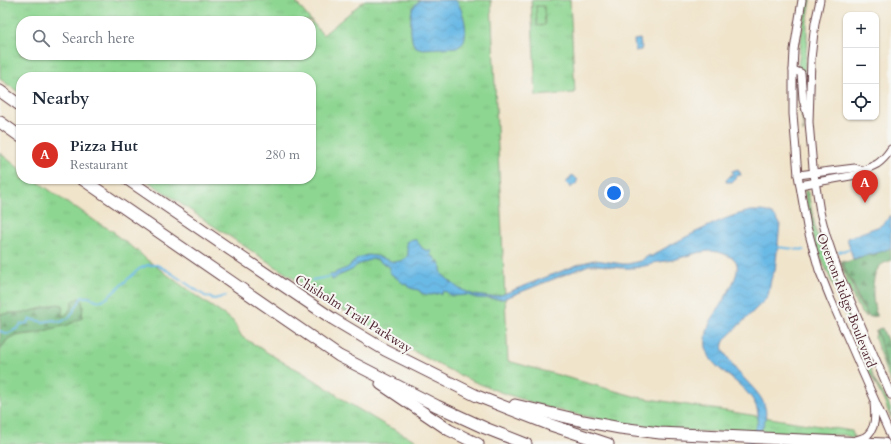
<!DOCTYPE html>
<html lang="en">
<head>
<meta charset="utf-8">
<style>
	:root { --surface:#fff; --page:#f6f6f7; --text:#1f2937; --muted:#747a83; --line:#e0e1e3; --accent:#d93025 }
	body { margin:0; font-family:Cardo,serif; background:var(--page); color:var(--text) }
	.controls { position:absolute; right:12px; top:12px; display:grid; overflow:hidden; border-radius:8px; box-shadow:0 1px 3px #0004 }
	.controls button { width:36px; height:36px; display:grid; place-items:center; padding:0; border:0; border-bottom:1px solid var(--line); background:var(--surface); color:var(--text); font:20px sans-serif }
	.you { position:absolute; left:614px; top:193px; width:14px; height:14px; margin:-10px; border:3px solid #fff; border-radius:50%; background:#1a73e8; box-shadow:0 0 0 6px #1a73e833 }
	.badge { display:grid; place-items:center; width:26px; height:26px; border-radius:50%; background:var(--accent); color:#fff; font-size:13px; font-weight:700 }
	.pin { position:absolute; translate:-50% -33px; filter:drop-shadow(0 1px 2px #0008) }
	.pin::after { content:''; position:absolute; top:21px; width:14px; height:12px; background:inherit; clip-path:polygon(0 0,100% 0,50% 100%) }
	.list { margin:0; padding:0; list-style:none }
	h2 { display:flex; justify-content:space-between; align-items:center; height:52px; margin:0; padding:0 16px; font-size:17px }
	h2 small { font-size:13px; font-weight:400; color:var(--muted) }
	.list li { display:grid; grid-template-columns:26px 1fr auto; gap:12px; align-items:center; box-sizing:border-box; height:60px; padding:0 16px; border-top:1px solid var(--line) }
	.list b { display:block; font-size:15px; white-space:nowrap }
	.list p { margin:0; font-size:13px; white-space:nowrap; color:var(--muted) }
	.list em { font-size:13px; font-style:normal; color:var(--muted) }
	.icon { flex:none; width:22px; height:22px; fill:none; stroke:currentColor; stroke-width:2; stroke-linecap:round; stroke-linejoin:round }
	.map { position:relative; flex:none; width:891px; height:444px; overflow:hidden }
	.search { position:absolute; background:var(--surface); box-shadow:0 1px 3px #0004; left:16px; top:16px; width:300px; height:44px; display:flex; align-items:center; gap:10px; box-sizing:border-box; padding:0 14px; border-radius:16px; color:var(--muted); font-size:15px }
	.panel { position:absolute; background:var(--surface); box-shadow:0 1px 3px #0004; left:16px; top:72px; width:300px; height:112px; border-radius:16px }
	.map>svg:first-child { display:block }
	.grass { fill:url(#grass-tufts); stroke:#6c7a5e; fill-rule:evenodd }
	.forest { fill:url(#forest-firs); stroke:#5e6b53 }
	.park { fill:#8dd691; stroke:#6c7a5e }
	.water { fill:url(#water-waves); stroke:#5a6c88 }
	.lines { fill:none; stroke-linecap:round; stroke-linejoin:round }
	.stream { stroke:#6bbae6; stroke-width:2 }
	.minor-casing { stroke:#633d43; stroke-width:9 }
	.highway-casing { stroke:#633d43; stroke-width:13 }
	.minor { stroke:#fff; stroke-width:7 }
	.highway { stroke:#fff; stroke-width:11 }
	.labels { text-anchor:middle; stroke-width:4; stroke-linejoin:round; paint-order:stroke }
	.street-label { font-size:13px; fill:#4a1f2b; stroke:#f6f6f2 }
</style>
</head>
<body>
<div class="map">
<svg width="891" height="444" viewBox="0 0 891 444">
	<defs>
		<pattern id="grass-tufts" width="24" height="20" patternUnits="userSpaceOnUse"><rect width="24" height="20" fill="#8dd691"/><path d="M3 7l-1-3M5 7V3M7 7l1-3M15 17l-1-3M17 17v-4M19 17l1-3" fill="none" stroke="#7bb77d"/></pattern>
		<pattern id="forest-firs" width="22" height="20" patternUnits="userSpaceOnUse"><rect width="22" height="20" fill="#72b77b"/><path d="M5 1l3.5 6h-7zM16 11l3.5 6h-7z" fill="#609465"/></pattern>
		<pattern id="water-waves" width="16" height="10" patternUnits="userSpaceOnUse"><rect width="16" height="10" fill="#6bbae6"/><path d="M0 5q4-4 8 0t8 0" fill="none" stroke="#5e9fc5"/></pattern>
	</defs>
	<rect width="100%" height="100%" fill="#f6f6f2"/>
	<filter id="ink" filterUnits="userSpaceOnUse"><feTurbulence type="fractalNoise" baseFrequency=".025" numOctaves="2"/><feDisplacementMap in="SourceGraphic" scale="8" xChannelSelector="R" yChannelSelector="G"/><feConvolveMatrix kernelMatrix="1 2 1 2 8 2 1 2 1" color-interpolation-filters="sRGB"/></filter>
	<filter id="wash" filterUnits="userSpaceOnUse"><feTurbulence type="fractalNoise" baseFrequency=".012" numOctaves="4" result="noise"/><feDisplacementMap in="SourceGraphic" scale="16" xChannelSelector="R" yChannelSelector="G"/><feGaussianBlur stdDeviation="0.9" result="paint"/><feColorMatrix in="noise" values="0 0 0 0 0 0 0 0 0 0 0 0 0 0 0 0 0 1.4 0 .05"/><feComposite in="paint" operator="in"/></filter>
	<g filter="url(#wash)">
		<rect width="100%" height="100%" fill="#f0e4cb"/>
		<g class="grass">
			<path d="M0 0H294L323 35 365 0H491L508 361 637 397 852 431 854 438 850 437 845 435 688 431 611 422 549 408 500 392 470 380 441 366 393 340 381 332 341 309 297 280H296L209 223 145 179H311V77H21V94L0 79ZM21 21H311V55H21Z"/>
			<path d="M531 0H570L575 93 536 96Z"/>
			<path d="M807 0H811L807 23V43L804 74 798 67 803 25Z"/>
			<path d="M797 75 798 76 804 132H803V124L797 89Z"/>
			<path d="M0 153 21 170V179H34L70 205 77 208 98 223 113 231 117 236 139 252 146 259 196 296 233 321 242 337 283 362 302 372 330 390 345 401 385 425 423 444 415 443 414 444H0V350L3 345 9 338 19 335 38 333 82 318 71 307 69 311 65 316H62L49 307 27 312 0 314Z"/>
			<path d="M805 190H806L808 193 816 232 850 315 852 320 851 322H850L847 317 823 262 815 244 805 196Z"/>
			<path d="M840 261H841L847 276 852 283 857 300 865 312 867 317 861 313 859 307 857 306 847 283Z"/>
			<path d="M876 331 880 342 885 364 891 375V383L884 366 875 338Z"/>
			<path d="M856 343H857C867 353 870 370 876 383 881 391 888 399 890 408 891 411 891 414 891 418 887 408 883 398 878 389 871 374 859 360 856 343Z"/>
		</g>
		<g class="forest">
			<path d="M891 248V260C887 262 883 263 880 266 870 276 872 304 877 316L869 317 859 301 853 283 847 274 842 260 846 262 864 256 874 254Z"/>
			<path d="M79 298 82 299 83 307 82 318 68 325 51 329 38 333 19 335 9 338 3 345 0 350V314L27 312 58 304 63 305 62 315 64 316C66 314 68 313 69 311 74 305 68 302 79 298Z"/>
			<path d="M882 328 891 349V373L886 366 877 331 878 329Z"/>
		</g>
		<path class="park" d="M536 6H544L545 25 537 26Z"/>
		<g class="water">
			<path d="M420 0H455C464 8 472 41 458 47L423 49C420 48 416 48 414 45 410 40 410 17 412 10 414 6 416 3 420 0Z"/>
			<path d="M640 39 641 46H642L641 50 635 51 634 40Z"/>
			<path d="M738 169 739 172H740L741 175 736 176V178L732 182H726V180L731 175 733 174 732 171Z"/>
			<path d="M573 175 578 180 576 182 577 183 574 186 573 185 571 188 566 183 568 180H570V178Z"/>
			<path d="M751 211C766 211 772 210 780 224L775 271C769 278 771 289 767 298L726 338C723 343 721 347 724 352 730 360 734 369 741 375 754 390 773 403 763 426 760 433 755 438 751 444H743C771 416 756 398 730 377 719 368 709 362 706 347 705 339 707 330 710 323 715 310 746 273 735 260 734 258 730 257 728 256 709 245 691 256 672 260 666 261 659 262 653 263V264C644 266 634 269 624 268 612 268 602 264 589 265L503 299H499L476 298 467 295 453 296 450 295 447 292 443 291 441 295 439 293C433 296 427 295 421 293L420 291C415 288 409 290 408 285 401 284 397 277 391 274L389 271 390 267 378 261V260L372 259 362 263 356 266 352 270 338 276 333 280H332L331 275V274L334 275 336 272 347 268 358 258 367 255 376 256 394 262 400 261 406 258 408 254 406 242 412 239 416 240 423 249 426 250 427 251 430 250 431 253 430 255 435 258 436 262H438V260L441 267V270L443 275 458 288 474 295 490 297 501 295 577 265 590 261 595 260 623 264H628L640 261 650 255V257C664 248 678 241 692 234 711 225 730 215 751 211Z"/>
			<path d="M891 215V248L874 254 864 256 853 259 847 238 880 226 888 219Z"/>
		</g>
		<g class="lines">
			<g class="stream">
				<path d="M776 247 804 250"/>
				<path d="M839 252 852 248"/>
				<path d="M312 280 333 276"/>
				<path d="M0 331 7 334 18 328 21 324 28 323 30 319 43 322 53 320 61 322 70 317 82 297H88L99 301 107 298 139 269 148 265H157L168 271 205 296 214 299 226 296"/>
			</g>
		</g>
	</g>
	<g filter="url(#ink)">
		<g class="lines">
			<g class="minor-casing">
				<g id="minor">
					<path d="M802 0 794 50 793 70V114L798 175 807 227 819 270 831 300 862 371 891 437"/>
					<path d="M820 0 815 23 811 59 809 122 813 168 820 212 826 235 840 276 891 395"/>
					<path d="M793 70 801 73 803 99 807 114"/>
					<path d="M798 175 855 168 862 170"/>
					<path d="M800 185 856 175C864 169 870 168 877 164 883 160 887 155 891 149"/>
					<path d="M856 440C858 439 863 438 865 437 877 429 875 414 874 403"/>
				</g>
			</g>
			<g class="highway-casing">
				<g id="highway">
					<path d="M0 91 21 106"/>
					<path d="M0 122 21 137"/>
					<path d="M82 179 339 356 437 406 485 428 526 444"/>
					<path d="M127 179 244 259 333 319 385 350 477 396 548 424 608 444"/>
					<path d="M381 384 449 430 478 444"/>
					<path d="M515 405 583 421 620 428 660 433 884 444"/>
				</g>
			</g>
			<use href="#minor" class="minor"/>
			<use href="#highway" class="highway"/>
		</g>
	</g>
	<g class="labels">
		<g class="street-label">
			<text transform="translate(847 300) rotate(69)" y="5">Overton Ridge Boulevard</text>
			<text transform="translate(354 313) rotate(32)" y="5">Chisholm Trail Parkway</text>
		</g>
	</g>
</svg>
<div class="controls">
<button>+</button>
<button>−</button>
<button><svg class="icon" aria-label="locate" viewBox="0 0 24 24"><circle cx="12" cy="12" r="6"/><path d="M12 2v4M12 18v4M2 12h4M18 12h4"/></svg></button>
</div>
<div class="you"></div>
<div class="pin badge" style="left:865px;top:203px">A</div>
<div class="search"><svg class="icon" aria-label="search" viewBox="0 0 24 24"><circle cx="10" cy="10" r="6"/><path d="M15 15l6 6"/></svg>Search here</div>
<section class="panel">
<h2>Nearby<small></small></h2>
<ul class="list">
<li><span class="badge">A</span><div><b>Pizza Hut</b><p>Restaurant</p></div><em>280 m</em></li>
</ul>
</section>
</div>
</body>
</html>
